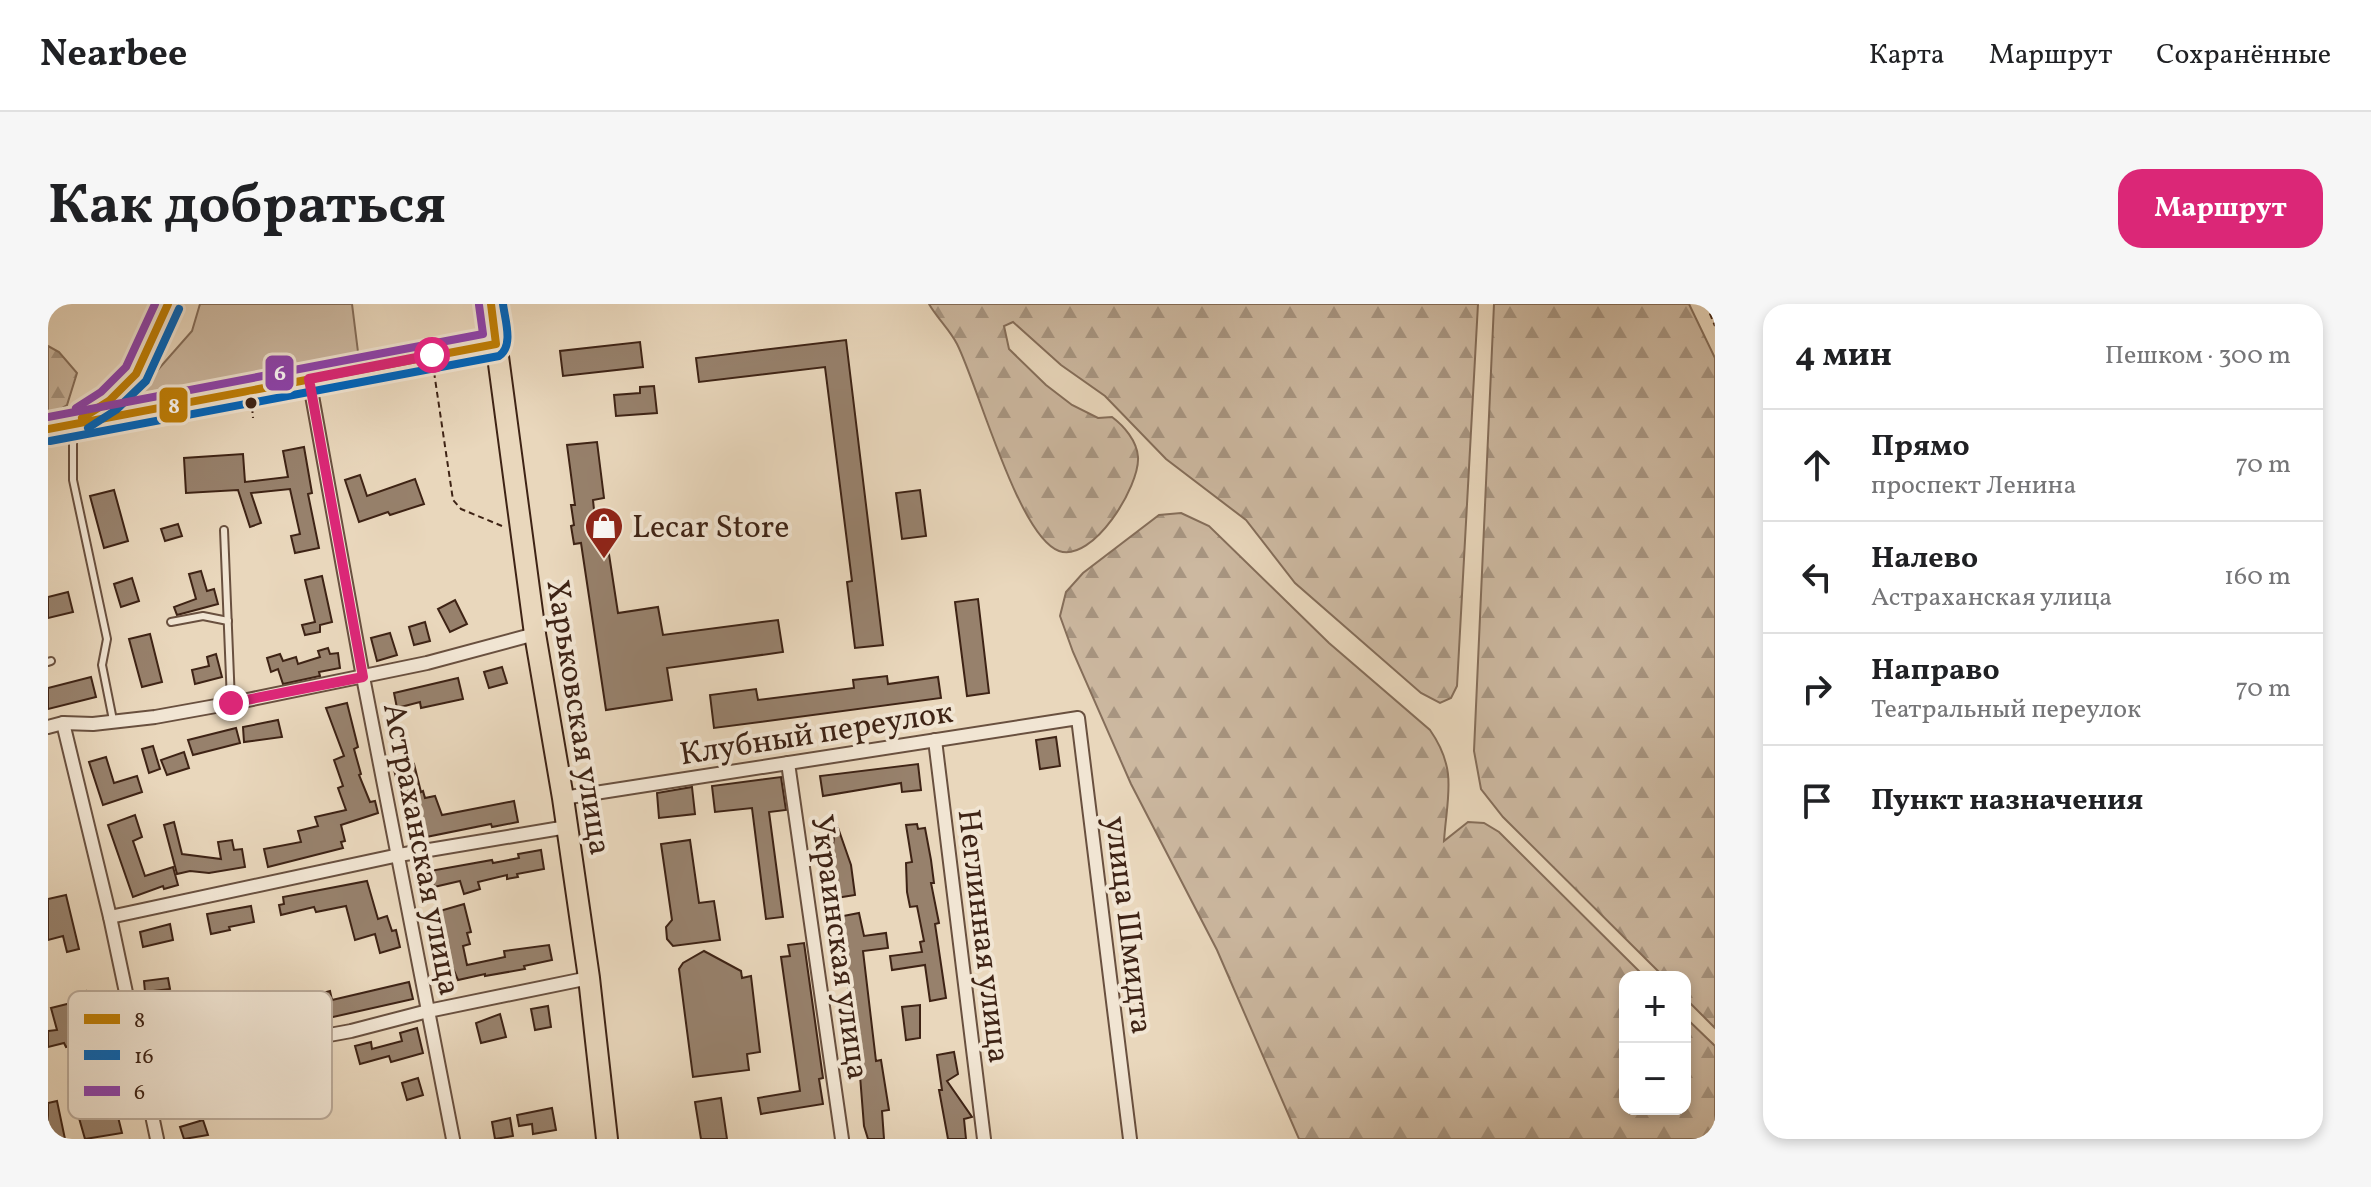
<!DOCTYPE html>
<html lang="ru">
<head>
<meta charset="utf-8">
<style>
	:root { --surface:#fff; --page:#f6f6f6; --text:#202124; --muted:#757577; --line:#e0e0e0; --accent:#db2777 }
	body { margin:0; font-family:Vollkorn,serif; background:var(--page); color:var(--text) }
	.controls { position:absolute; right:24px; bottom:24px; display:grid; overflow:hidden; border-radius:16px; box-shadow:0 4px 12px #0003 }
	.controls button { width:72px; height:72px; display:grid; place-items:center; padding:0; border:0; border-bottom:2px solid var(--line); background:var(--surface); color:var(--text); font:40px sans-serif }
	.stop { position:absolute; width:24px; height:24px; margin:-18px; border:6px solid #db2777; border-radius:50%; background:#fff }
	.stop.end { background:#db2777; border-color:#fff; box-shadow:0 2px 8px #0008 }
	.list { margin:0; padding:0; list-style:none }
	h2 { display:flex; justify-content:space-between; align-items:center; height:104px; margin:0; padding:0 32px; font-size:34px }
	h2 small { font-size:26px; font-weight:400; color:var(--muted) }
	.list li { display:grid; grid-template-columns:52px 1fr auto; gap:24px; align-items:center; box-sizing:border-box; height:112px; padding:0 32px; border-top:2px solid var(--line) }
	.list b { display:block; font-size:30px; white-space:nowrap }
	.list p { margin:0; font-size:26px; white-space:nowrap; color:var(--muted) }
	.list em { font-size:26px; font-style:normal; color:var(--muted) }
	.icon { flex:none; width:44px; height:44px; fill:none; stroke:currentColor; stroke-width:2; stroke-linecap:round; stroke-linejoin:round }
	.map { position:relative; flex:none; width:1667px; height:835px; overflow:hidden; border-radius:24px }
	header { display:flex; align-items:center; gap:48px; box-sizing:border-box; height:112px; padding:0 40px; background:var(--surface); border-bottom:2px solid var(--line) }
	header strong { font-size:38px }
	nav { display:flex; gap:44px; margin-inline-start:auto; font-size:28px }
	.intro { display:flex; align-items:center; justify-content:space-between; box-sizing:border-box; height:192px; padding:0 48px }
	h1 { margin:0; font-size:56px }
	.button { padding:20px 36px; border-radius:24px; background:var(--accent); color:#fff; font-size:28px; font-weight:700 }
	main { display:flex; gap:48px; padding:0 48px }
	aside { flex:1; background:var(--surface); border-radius:24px; box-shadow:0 4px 12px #0003 }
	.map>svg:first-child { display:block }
	.forest { fill:url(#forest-firs); stroke:#856e5a; stroke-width:2 }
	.green { fill:#ccb8a0; stroke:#856e5a; stroke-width:2 }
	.building { fill:#97816c; stroke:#3e2315; stroke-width:2 }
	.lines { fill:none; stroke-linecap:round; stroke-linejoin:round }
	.service-casing { stroke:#69503f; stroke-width:10 }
	.minor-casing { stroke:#69503f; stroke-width:16 }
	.secondary-casing { stroke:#3e2315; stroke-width:20 }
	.trunk-casing { stroke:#3e2315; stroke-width:24 }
	.path { stroke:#3e2315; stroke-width:2; stroke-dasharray:6 4; stroke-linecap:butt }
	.service { stroke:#f1e5d3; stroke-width:6 }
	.minor { stroke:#f1e5d3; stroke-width:12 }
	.secondary { stroke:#f1e5d3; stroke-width:16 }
	.trunk { stroke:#e9d7bc; stroke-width:20 }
	.bus-1-casing { stroke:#f1e5d3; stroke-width:14 }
	.bus-2-casing { stroke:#f1e5d3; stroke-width:14 }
	.bus-3-casing { stroke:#f1e5d3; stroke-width:14 }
	.bus-1 { stroke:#c07f06; stroke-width:8 }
	.bus-2 { stroke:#0065bd; stroke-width:8 }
	.bus-3 { stroke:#8e44ad; stroke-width:8 }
	.route { stroke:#db2777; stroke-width:10 }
	.bus-dot { fill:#3e2315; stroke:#f1e5d3; stroke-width:3 }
	.labels { text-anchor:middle; stroke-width:8; stroke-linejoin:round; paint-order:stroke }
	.poi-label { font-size:32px; fill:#3e2315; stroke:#f1e5d3; text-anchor:start }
	.street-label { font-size:32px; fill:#3e2315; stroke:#f1e5d3 }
	.key { fill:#f1e5d3; stroke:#bbab9a; stroke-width:2 }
	.key-label { font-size:22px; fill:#3e2315 }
	.line-badge { stroke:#f1e5d3; stroke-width:3 }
	.badge-label { font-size:22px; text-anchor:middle; font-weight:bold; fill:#fff }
</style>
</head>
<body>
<header>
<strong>Nearbee</strong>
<nav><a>Карта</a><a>Маршрут</a><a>Сохранённые</a></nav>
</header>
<div class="intro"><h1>Как добраться</h1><a class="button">Маршрут</a></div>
<main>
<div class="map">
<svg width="1667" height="835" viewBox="0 0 1667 835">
	<defs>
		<pattern id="forest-firs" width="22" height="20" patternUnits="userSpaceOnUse" patternTransform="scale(2)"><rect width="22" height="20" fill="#ccb8a0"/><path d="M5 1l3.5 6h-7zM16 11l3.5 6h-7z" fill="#a79581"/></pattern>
	</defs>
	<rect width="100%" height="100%" fill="#e9d7bc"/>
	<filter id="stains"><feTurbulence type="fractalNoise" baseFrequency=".0025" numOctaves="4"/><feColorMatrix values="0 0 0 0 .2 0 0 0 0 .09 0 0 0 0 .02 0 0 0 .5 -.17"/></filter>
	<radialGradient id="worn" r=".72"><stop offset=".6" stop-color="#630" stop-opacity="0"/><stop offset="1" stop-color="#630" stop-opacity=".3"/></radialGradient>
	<g class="forest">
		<path d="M881 0H1430L1409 382 1403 394 1392 399 1373 389 1247 279 1198 216 1118 155 1057 92 1013 61 965 18 956 22 961 45 998 81 1024 101 1050 114 1064 113C1076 122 1089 137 1090 153 1092 182 1045 259 1011 247 970 232 930 81 909 40 902 26 889 14 881 0Z"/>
		<path d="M1446 0H1641L1667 54V724L1637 694V673H1616L1455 513 1433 485 1426 447Z"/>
		<path d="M0 42 11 48 29 69 19 101 0 113Z"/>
		<path d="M1133 209 1161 222 1281 339 1382 426C1410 466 1399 492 1396 537L1420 518 1436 519 1451 528 1597 673H1577V805H1637V713L1667 742V835H1251L1169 646 1083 480 1025 348 1012 312 1018 288 1035 269 1111 211Z"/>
	</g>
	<path class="green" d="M152 0H304L312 64 71 110 144 27Z"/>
	<g class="building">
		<path d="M798 36 835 341 807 344 799 278 804 277 777 63 651 78 648 54Z"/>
		<path d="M592 38 595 63 515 72 512 47Z"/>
		<path d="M606 82 609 109 568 112 566 91 592 89V83Z"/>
		<path d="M549 138 556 194 545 196 548 225 557 224 570 309 610 303 615 331 730 316 735 348 619 364 624 396 558 406 533 239 526 240 523 222 526 221 523 201H527L519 141Z"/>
		<path d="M256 143 264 189 260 190 271 244 247 249 243 232 252 230 242 185 203 189 213 219 202 223 190 186 138 189 136 154 195 150 197 178 240 173 235 147Z"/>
		<path d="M312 171 319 192 367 175 376 200 342 211 340 208 311 218 297 176Z"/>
		<path d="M66 186 80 237 56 244 42 192Z"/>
		<path d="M872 186 878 232 854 235 848 189Z"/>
		<path d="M130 220 134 232 117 237 113 225Z"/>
		<path d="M153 267 159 287 166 285 170 300 129 311 126 303 148 295 141 270Z"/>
		<path d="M274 272 284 318 272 321V328L257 331 254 321 267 318 257 276Z"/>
		<path d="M84 274 91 297 73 303 66 280Z"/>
		<path d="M20 288 25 308 0 314V293Z"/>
		<path d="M930 295 941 389 919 392 907 298Z"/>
		<path d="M407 296 419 320 402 328 390 305Z"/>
		<path d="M377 318 382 337 366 341 361 323Z"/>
		<path d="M342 329 349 351 329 357 323 334Z"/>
		<path d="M102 330 114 378 94 383 81 335Z"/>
		<path d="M280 344 282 350 290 349 292 364 271 368 272 372 235 380 230 365 223 368 219 354 232 350 235 357 248 353 250 360 272 353 270 347Z"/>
		<path d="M168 350 174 373 147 380 144 366 161 362 159 353Z"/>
		<path d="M454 363 459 379 441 384 436 368Z"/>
		<path d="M839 372 840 380 890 373 893 394 666 424 662 391 708 385 710 396 806 384 805 376Z"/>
		<path d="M43 373 48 393 0 405V384Z"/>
		<path d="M410 374 415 395 373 404 372 398 349 404 346 389Z"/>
		<path d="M299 399 310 443 306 445 313 470 311 471 322 498 327 497 330 509 293 521 297 537 293 538 295 544 220 563 216 545 253 538 250 527 270 522 267 513 298 506 290 484 295 482 286 456 296 452 278 404Z"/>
		<path d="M230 416 234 433 196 438 195 423Z"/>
		<path d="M188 424 192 439 145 451 140 436Z"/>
		<path d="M1008 433 1012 462 992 465 988 436Z"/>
		<path d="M105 442 112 465 101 469 94 445Z"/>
		<path d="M136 448 141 464 119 471 113 456Z"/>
		<path d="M58 453 66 479 89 472 94 488 55 501 41 458Z"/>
		<path d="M359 454 361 461 366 460 373 488 375 487 377 494 387 492 394 511 466 497 470 518 444 523 443 520 378 533 372 508 358 512 344 458Z"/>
		<path d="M870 460 873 486 854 488 853 479 775 492 772 472Z"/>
		<path d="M733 473 738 506 721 508 735 613 718 615 704 504 667 508 664 482Z"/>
		<path d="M644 483 647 510 611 514 609 489Z"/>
		<path d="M87 511 94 533 85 537 97 572 125 563 130 581 116 585 115 582 85 593 60 521Z"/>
		<path d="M126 518 134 550 173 555 170 538 184 536 186 546 194 545 197 563 161 569 142 567 129 570 116 521Z"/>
		<path d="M788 518 803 561 807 591 788 594 783 556Z"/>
		<path d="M869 520 870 525 877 524 883 556 886 579H883L891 619 887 620 898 694 882 697 877 661 844 666 842 652 874 648 872 638 876 637 869 602 862 603 859 588 858 559 864 558 858 521Z"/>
		<path d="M642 536 651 599 666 597 672 636 625 642 619 635 618 623 624 616 613 540Z"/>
		<path d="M493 546 496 565 469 570 470 573 459 575V571L430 578 432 585 416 590 412 577 386 583 382 567 444 556 445 559 471 554 470 550Z"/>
		<path d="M933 550 934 563 918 565 916 551Z"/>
		<path d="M319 577 330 615 339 612 344 627 348 626 352 643 332 649 327 630 307 636 298 602 268 608 266 603 233 611 231 601 236 600 235 593Z"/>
		<path d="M18 591 31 645 19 648 15 632 0 636V595Z"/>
		<path d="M416 600 423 628 419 629 422 640 415 642 419 661 457 653 456 647 501 641 504 656 476 662 477 665 437 672V670L410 676 401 655 389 659 378 611Z"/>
		<path d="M203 602 206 618 181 623 182 626 163 630 159 610Z"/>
		<path d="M811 609 816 632 838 629 840 644 815 647 828 757 833 756 841 806 834 807 836 835H820L816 822 811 759 790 613Z"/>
		<path d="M122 620 125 636 95 643 92 628Z"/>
		<path d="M756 639 775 774 771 775 775 800 713 810 710 794 752 787 733 653 742 652 740 641Z"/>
		<path d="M656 647 693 667 694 674 703 672 712 748 699 750 701 766 645 773 631 665 635 659Z"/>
		<path d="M120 674 122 685 97 688 96 677Z"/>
		<path d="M361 678 365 695 276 715 277 719 260 723 255 701 272 697 271 690 282 687 284 696Z"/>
		<path d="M38 687 50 732 29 737 30 740 18 743 16 739 0 743V727L9 726 3 704 31 697 29 689Z"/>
		<path d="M872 701V734L858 736 854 703Z"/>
		<path d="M500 702 503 723 487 726 483 705Z"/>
		<path d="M452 710 458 733 433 739 428 719Z"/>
		<path d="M369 724 375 749 343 758 341 752 312 760 307 742 323 738 324 745 354 737 352 729Z"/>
		<path d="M906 748 910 770 899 777 924 813 916 815 918 835H900L891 786H894L889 751Z"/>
		<path d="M370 774 375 791 359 796 354 779Z"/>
		<path d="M60 793 66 814 70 813 74 829 37 835 27 800Z"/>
		<path d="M673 794 679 835H653L647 798Z"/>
		<path d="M9 797 17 835H0V799Z"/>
		<path d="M504 804 508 826 485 830 484 820 471 822 469 811Z"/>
		<path d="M462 814 465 832 447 835 444 818Z"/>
		<path d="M155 816 160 831 136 835 132 823Z"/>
	</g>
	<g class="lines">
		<g class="service-casing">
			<g id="service">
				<path d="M25 123V176L59 335 54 361 65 416"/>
				<path d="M176 226 183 398"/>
				<path d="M123 318 155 312 180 317"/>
				<path d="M0 358 3 357"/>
			</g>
		</g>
		<g class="minor-casing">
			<g id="minor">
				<path d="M261 75 315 373 405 835"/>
				<path d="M15 419 62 613 109 835"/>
				<path d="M0 423 15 419 45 420 107 413 190 398 379 359 487 330"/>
				<path d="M887 436 936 835"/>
				<path d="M740 459 794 835"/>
				<path d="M515 494 1030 414 1082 835"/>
				<path d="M62 613 351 551 519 523"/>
				<path d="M92 762 157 746 254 736 303 727 380 707 541 674"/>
			</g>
		</g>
		<g class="secondary-casing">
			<g id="secondary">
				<path d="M36 112C88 80 99 55 120 0"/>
				<path d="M0 125 448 40"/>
			</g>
		</g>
		<g class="trunk-casing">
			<path id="trunk" d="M443 0 487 330 515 494 541 674 559 835"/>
		</g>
		<g class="path">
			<path d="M1658 0 1667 22"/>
			<path d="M386 68 405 196 413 205 454 222"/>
			<path d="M204 103 205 114"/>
		</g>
		<use href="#service" class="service"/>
		<use href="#minor" class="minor"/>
		<use href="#secondary" class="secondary"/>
		<use href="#trunk" class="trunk"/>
		<g class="bus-1-casing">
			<g id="bus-1">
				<path d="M34 114 61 97 88 70 120 0"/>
				<path d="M0 125 448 40 443 0"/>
			</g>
		</g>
		<g class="bus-2-casing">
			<g id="bus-2">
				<path d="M40 124 68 106 98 77 131 5"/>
				<path d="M2 137 451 52C466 42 457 16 455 0"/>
			</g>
		</g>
		<g class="bus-3-casing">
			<g id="bus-3">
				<path d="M28 104 53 88 78 63 107 0"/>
				<path d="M0 113 435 30 431 1"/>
			</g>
		</g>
		<use href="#bus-1" class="bus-1"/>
		<use href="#bus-2" class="bus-2"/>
		<use href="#bus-3" class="bus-3"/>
	</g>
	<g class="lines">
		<path class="route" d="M183 399 315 373 261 75 384 51"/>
	</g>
	<defs>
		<g id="shop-pin" transform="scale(2)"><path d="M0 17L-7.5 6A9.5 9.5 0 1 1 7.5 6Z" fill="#8f2418" stroke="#f1e5d3"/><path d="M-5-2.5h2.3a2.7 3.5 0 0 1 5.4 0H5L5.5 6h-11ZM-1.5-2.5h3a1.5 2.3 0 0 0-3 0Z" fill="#fff"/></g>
	</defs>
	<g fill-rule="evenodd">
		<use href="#shop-pin" x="556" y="222"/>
	</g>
	<circle class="bus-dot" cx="203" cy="99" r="7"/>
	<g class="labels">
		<g class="poi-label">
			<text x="584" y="233">Lecar Store</text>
		</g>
		<g class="street-label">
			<text transform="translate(532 413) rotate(81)" y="11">Харьковская улица</text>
			<text transform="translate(768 428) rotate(-9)" y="11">Клубный переулок</text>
			<text transform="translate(375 545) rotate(79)" y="11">Астраханская улица</text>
			<text transform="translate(1082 621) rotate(83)" y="11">улица Шмидта</text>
			<text transform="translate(937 632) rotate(83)" y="11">Неглинная улица</text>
			<text transform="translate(793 643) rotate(82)" y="11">Украинская улица</text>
		</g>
	</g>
	<rect x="20" y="687" width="264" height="128" rx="12" class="key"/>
	<rect x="36" y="710" width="36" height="10" fill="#c07f06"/>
	<rect x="36" y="746" width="36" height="10" fill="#0065bd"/>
	<rect x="36" y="782" width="36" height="10" fill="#8e44ad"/>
	<g class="key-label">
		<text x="86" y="723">8</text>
		<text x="86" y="759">16</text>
		<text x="86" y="795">6</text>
	</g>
	<g class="line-badge">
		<rect x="216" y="50" width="31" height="38" rx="8" fill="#8e44ad"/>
		<rect x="110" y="82" width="31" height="38" rx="8" fill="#c07f06"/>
	</g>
	<g class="badge-label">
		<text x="232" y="76">6</text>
		<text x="126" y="109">8</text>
	</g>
	<rect width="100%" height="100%" filter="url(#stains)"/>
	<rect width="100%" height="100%" fill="url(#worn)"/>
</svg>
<div class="controls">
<button>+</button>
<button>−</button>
</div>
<div class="stop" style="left:384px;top:51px"></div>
<div class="stop end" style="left:183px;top:399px"></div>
</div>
<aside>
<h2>4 мин<small>Пешком · 300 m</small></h2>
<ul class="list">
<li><svg class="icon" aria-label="ahead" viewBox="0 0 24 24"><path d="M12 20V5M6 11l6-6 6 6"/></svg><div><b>Прямо</b><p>проспект Ленина</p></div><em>70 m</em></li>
<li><svg class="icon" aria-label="left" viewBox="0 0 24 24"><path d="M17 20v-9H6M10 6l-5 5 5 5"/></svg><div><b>Налево</b><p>Астраханская улица</p></div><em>160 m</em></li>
<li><svg class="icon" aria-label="right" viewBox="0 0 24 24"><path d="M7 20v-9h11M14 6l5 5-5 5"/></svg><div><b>Направо</b><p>Театральный переулок</p></div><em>70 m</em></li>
<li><svg class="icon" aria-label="arrive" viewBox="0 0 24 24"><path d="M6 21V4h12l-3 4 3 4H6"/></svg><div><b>Пункт назначения</b></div></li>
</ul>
</aside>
</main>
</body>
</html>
